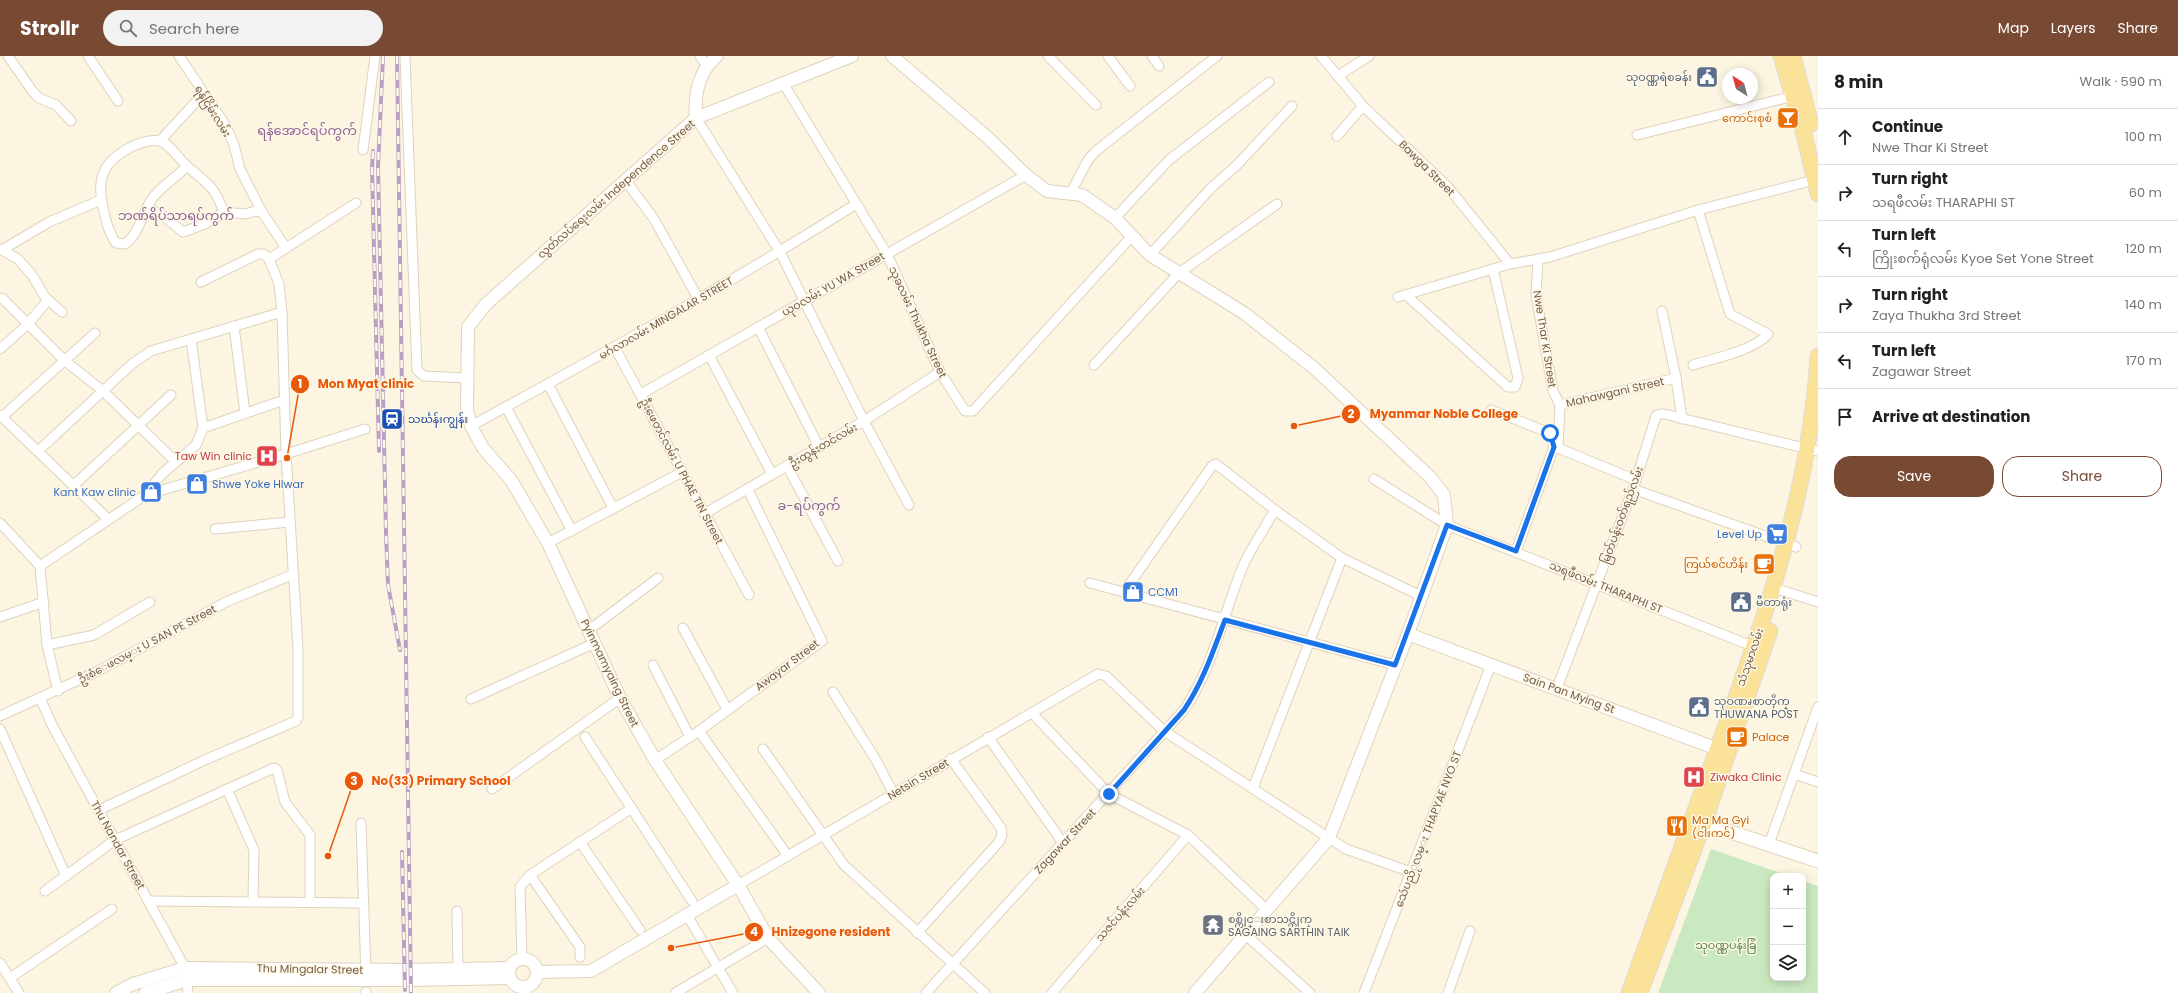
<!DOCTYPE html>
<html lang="en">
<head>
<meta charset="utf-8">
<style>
	:root { --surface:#fff; --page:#f2f2f2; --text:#202124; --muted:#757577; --line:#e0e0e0; --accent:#794a33 }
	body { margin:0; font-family:Poppins,"Noto Sans Myanmar",sans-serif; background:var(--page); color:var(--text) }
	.controls { position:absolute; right:12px; bottom:12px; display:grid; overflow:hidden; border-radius:8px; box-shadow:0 2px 10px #0003 }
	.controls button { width:36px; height:36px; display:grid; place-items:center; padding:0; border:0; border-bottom:1px solid var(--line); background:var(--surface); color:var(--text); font:20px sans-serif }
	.compass { position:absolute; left:1722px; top:12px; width:36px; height:36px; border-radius:50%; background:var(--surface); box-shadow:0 2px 10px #0003; rotate:324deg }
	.stop { position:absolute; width:12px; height:12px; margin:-9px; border:3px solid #1a73e8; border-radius:50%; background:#fff }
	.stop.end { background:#1a73e8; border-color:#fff; box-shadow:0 1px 4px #0008 }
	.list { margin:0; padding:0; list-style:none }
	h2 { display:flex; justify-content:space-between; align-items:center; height:52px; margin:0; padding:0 16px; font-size:17px }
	h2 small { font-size:13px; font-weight:400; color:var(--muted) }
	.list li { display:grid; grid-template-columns:26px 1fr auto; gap:12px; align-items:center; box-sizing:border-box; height:56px; padding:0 16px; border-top:1px solid var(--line) }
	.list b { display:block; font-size:15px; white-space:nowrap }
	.list p { margin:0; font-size:13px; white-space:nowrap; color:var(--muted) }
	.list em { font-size:13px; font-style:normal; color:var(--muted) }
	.actions { display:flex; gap:8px; padding:12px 16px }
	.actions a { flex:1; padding:9px 0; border:1px solid var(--accent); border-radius:16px; text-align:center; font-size:14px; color:var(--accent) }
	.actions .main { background:var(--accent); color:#fff }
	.icon { flex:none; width:22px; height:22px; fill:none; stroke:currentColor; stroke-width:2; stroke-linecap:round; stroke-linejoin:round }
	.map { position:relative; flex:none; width:1818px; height:937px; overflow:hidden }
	header { display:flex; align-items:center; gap:24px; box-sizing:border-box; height:56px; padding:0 20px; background:var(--accent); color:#fff }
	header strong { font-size:19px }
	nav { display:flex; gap:22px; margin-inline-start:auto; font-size:14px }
	.search { width:280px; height:36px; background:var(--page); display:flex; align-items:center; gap:10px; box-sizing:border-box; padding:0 14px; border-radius:22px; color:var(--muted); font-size:15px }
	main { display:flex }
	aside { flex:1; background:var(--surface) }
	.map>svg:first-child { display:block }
	.green { fill:#cbe9c0 }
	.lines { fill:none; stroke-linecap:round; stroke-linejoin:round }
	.minor-casing { stroke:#e0d2bd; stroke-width:11 }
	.tertiary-casing { stroke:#e0d2bd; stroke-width:14 }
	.secondary-casing { stroke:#e2d1b8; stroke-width:15 }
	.primary-casing { stroke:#e0dbd7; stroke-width:17 }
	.minor { stroke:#fff; stroke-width:9 }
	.tertiary { stroke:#fff; stroke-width:12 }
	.secondary { stroke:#fff; stroke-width:13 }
	.primary { stroke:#fbe299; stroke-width:15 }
	.rail-casing { stroke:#b8a0c4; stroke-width:4 }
	.rail { stroke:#fff8e7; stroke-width:2.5; stroke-dasharray:8; stroke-linecap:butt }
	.route { stroke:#1a73e8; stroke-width:5 }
	.labels { text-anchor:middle; stroke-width:3; stroke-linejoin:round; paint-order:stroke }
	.service-label { font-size:11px; fill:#4e5e75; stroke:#fff8e7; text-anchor:start }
	.street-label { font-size:11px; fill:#735c48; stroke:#fff8e7 }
	.food-label { font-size:11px; fill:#c56008; stroke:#fff8e7; text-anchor:end }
	.transit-label { font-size:11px; fill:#164399; stroke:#fff8e7; text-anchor:start }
	.health-label { font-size:11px; fill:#be3a42; stroke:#fff8e7; text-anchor:end }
	.shop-label { font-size:11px; fill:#366cbe; stroke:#fff8e7; text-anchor:start }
	.worship-label { font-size:11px; fill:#5b616d; stroke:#fff8e7; text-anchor:start }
	.park-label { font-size:11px; fill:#4d7e42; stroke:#fff8e7 }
	.quarter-label { font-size:13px; fill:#8b6396; stroke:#fff8e7 }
	.leader { fill:none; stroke:#e8590c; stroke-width:1.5 }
	.callout-dot { fill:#e8590c; stroke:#fff8e7; stroke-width:1.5 }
	.mark-label { font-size:12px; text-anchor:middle; font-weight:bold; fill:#fff }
	.callout-label { font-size:12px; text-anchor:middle; font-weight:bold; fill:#e8590c; stroke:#fff8e7; stroke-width:3; stroke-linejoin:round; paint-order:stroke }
</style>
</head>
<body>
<header>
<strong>Strollr</strong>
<div class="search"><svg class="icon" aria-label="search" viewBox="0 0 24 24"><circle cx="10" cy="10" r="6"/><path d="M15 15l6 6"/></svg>Search here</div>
<nav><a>Map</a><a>Layers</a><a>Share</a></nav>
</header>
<main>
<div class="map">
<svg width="1818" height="937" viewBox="0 0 1818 937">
	<rect width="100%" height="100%" fill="#fcf5e1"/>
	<path class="green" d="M1711 793 1789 820H1773V922H1803V825L1818 830V937H1658Z"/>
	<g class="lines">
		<g class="minor-casing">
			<g id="minor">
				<path d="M8 0 33 36 39 42 56 49 71 65"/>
				<path d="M88 0 118 45"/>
				<path d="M179 0 226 70 234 89 240 113 262 156"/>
				<path d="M405 0 417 314 424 320 467 322"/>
				<path d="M700 0 706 9"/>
				<path d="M1048 0 1096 49"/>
				<path d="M1108 0 1130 30"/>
				<path d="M1152 0 1159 10"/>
				<path d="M1321 0 1363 50 1448 131 1510 208 1550 201 1698 154 1818 123"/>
				<path d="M1338 20 1369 0"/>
				<path d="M783 27 887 198 940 316 965 355H973L1132 180"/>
				<path d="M696 62 780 196 864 365 909 449"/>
				<path d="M1637 79 1798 39"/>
				<path d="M1337 80 1363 50"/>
				<path d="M160 85 203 38"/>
				<path d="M363 94 375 0"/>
				<path d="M187 110C177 121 164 128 155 139 142 153 141 177 125 188L116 187C109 177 107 168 104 156 96 124 101 107 131 91 139 87 151 83 160 85 171 89 178 102 187 110 196 118 205 124 213 134 218 141 221 149 224 156"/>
				<path d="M626 125 654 163 698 242"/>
				<path d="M1070 138 1088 104 1096 95 1217 0"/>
				<path d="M147 152 162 159 183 176 205 168 224 156 245 158 255 155 262 156 286 192"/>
				<path d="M1115 162 1169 104 1269 26"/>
				<path d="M0 193 18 203 32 219 45 241 62 256"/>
				<path d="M2 194 49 166 101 144"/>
				<path d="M1150 199 1211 132 1237 109 1292 50"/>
				<path d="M201 226 258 198H264L269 203"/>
				<path d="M1406 239 1508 331H1515L1518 322 1493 213"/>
				<path d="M1398 241 1510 208"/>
				<path d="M2 242 65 305 102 334 176 406"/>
				<path d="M1662 255 1676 322 1682 363"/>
				<path d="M234 270 245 357"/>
				<path d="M758 271 819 391"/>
				<path d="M615 292 749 539"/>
				<path d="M0 293 28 268 48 244"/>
				<path d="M709 299 772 418"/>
				<path d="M1094 309 1179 217 1277 148"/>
				<path d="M1693 309C1715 302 1753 295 1768 278L1730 258 1698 154"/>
				<path d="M548 328 613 452"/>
				<path d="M641 338 1026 119"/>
				<path d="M1560 349 1676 322"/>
				<path d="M506 351 572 475"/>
				<path d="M1491 354 1550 377 1554 391"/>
				<path d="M0 359 108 463"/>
				<path d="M2 361 95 277"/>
				<path d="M471 370C601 299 731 227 856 148"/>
				<path d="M203 372 284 344"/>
				<path d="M1558 392 1636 424"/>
				<path d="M38 395 133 307 151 295 282 256"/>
				<path d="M787 410 838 505"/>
				<path d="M1374 423 1447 469 1757 592"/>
				<path d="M74 429 171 339"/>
				<path d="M1633 433 1796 491"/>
				<path d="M145 439 162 418 196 389 203 372 191 283"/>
				<path d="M704 458 864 365 940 316"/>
				<path d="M0 467 40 510"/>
				<path d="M215 473 290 466"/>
				<path d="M548 487 682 416"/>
				<path d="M1516 495 1554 391 1558 392 1560 349 1553 335 1536 239 1538 203"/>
				<path d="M40 510 145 439 286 398 365 373"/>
				<path d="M40 510 47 589 58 635"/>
				<path d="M1090 527 1395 609"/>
				<path d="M1774 532 1818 546"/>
				<path d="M1124 536 1212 410 1216 408 1275 454 1342 502 1421 540"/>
				<path d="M0 561 44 546"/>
				<path d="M683 572 727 653"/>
				<path d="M589 574 658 522"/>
				<path d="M47 589 94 579 150 546"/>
				<path d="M653 609 690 681"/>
				<path d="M1557 632 1633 433 1656 360 1660 358H1664L1817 395"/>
				<path d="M833 636 876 704 893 737"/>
				<path d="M40 642 53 671 185 912 188 937"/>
				<path d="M471 643 595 587"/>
				<path d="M1032 657 1109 738 1188 779 1267 854"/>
				<path d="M0 660 96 616 226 546 294 518"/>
				<path d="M0 673 66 820"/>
				<path d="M699 675 788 800"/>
				<path d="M585 681 692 845"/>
				<path d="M988 681 1063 787"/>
				<path d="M763 693 844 809 985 937"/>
				<path d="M655 704 699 675 822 585 748 434"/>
				<path d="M1794 718 1818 726"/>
				<path d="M1253 732 1342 502"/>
				<path d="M227 733 254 794 253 845"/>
				<path d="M492 733 620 642"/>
				<path d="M99 754 207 703 296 665 298 661V592L286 398 282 256 279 228 269 203 356 147"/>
				<path d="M361 767 366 920"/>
				<path d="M580 786 640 874"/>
				<path d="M1769 788 1818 651"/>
				<path d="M530 819 580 891V901"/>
				<path d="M738 829 1098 618 1106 620 1164 675 1329 782 1346 793 1411 816"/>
				<path d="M45 835 115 784 274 712 277 714 285 746 310 779V846"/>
				<path d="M148 845 363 847"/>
				<path d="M457 855 458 913"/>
				<path d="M687 859 733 937"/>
				<path d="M917 877 999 786 1002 779 1001 772 951 703"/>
				<path d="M1246 879 1310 937"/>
				<path d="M522 903 520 831 530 819 632 752"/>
				<path d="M0 907 19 937"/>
				<path d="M10 922 112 853"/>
				<path d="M525 931 526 937"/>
				<path d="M366 936V937"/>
				<path d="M675 937 768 882"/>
				<path d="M926 937 1184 654C1214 610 1223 558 1243 510 1252 490 1264 473 1275 454"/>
				<path d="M1052 937 1188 779"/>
				<path d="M1364 937 1491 609"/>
				<path d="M1448 937 1470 875"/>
			</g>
		</g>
		<g class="tertiary-casing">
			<g id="tertiary">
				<path d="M892 0 987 81 1026 119 1047 135 1082 139 1115 162 1150 199 1244 257 1314 312 1430 421 1444 439 1447 469 1408 578 1329 782 1195 937"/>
				<path d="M696 62C694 38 698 16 717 0"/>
				<path d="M1408 578 1726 696"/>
				<circle cx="523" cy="917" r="14"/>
				<path d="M537 916 591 915 738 829"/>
				<path d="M116 937 133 928 185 912 404 914 510 912"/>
				<path d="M145 937 187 924H410L510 922"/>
				<path d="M819 937 768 882 738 829 655 704 620 642 548 487 511 424 483 392 471 370 467 354 468 271 485 249 696 62 852 0"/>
			</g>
		</g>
		<g class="secondary-casing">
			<path id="secondary" d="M1695 764 1818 805"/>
		</g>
		<g class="primary-casing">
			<g id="primary">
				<path d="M1781 0 1804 78 1818 138"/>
				<path d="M1793 0 1811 68"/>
				<path d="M1629 937C1661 849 1693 761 1725 672 1769 549 1810 433 1818 300"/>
				<path d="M1640 937 1704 767 1770 575"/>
			</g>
		</g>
		<use href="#minor" class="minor"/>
		<use href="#tertiary" class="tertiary"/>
		<use href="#secondary" class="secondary"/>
		<use href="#primary" class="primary"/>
		<g class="rail-casing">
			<g id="rail">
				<path d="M383 0 378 111 386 477 388 529 400 594"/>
				<path d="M397 0 411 937"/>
				<path d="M373 95 372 112 379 395"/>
				<path d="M402 796 405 934"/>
			</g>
		</g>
		<use href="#rail" class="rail"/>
	</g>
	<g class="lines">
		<path class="route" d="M1109 738 1184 654C1203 626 1213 595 1225 564L1395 609 1447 469 1516 495 1554 391 1550 377"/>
	</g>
	<defs>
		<g id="civic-square" transform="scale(1.15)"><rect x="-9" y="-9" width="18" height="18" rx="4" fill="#5c6f8a" stroke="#fff8e7"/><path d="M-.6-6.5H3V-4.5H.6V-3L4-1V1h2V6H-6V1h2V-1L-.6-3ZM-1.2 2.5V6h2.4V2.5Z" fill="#fff"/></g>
		<g id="bar-square" transform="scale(1.15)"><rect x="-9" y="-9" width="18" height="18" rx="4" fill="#e8710a" stroke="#fff8e7"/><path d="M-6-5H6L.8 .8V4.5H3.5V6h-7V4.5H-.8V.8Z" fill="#fff"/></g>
		<g id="station-square" transform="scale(1.15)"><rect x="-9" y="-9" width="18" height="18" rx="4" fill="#1a4fb4" stroke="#fff8e7"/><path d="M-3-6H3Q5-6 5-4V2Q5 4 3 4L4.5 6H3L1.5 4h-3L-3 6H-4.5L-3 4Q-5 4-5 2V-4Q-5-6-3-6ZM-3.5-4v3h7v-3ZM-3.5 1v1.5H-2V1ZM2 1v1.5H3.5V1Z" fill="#fff"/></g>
		<g id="hospital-square" transform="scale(1.15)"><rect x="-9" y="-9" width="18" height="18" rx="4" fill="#e0444e" stroke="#fff8e7"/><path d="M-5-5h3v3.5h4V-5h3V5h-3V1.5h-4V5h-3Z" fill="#fff"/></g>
		<g id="shop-square" transform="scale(1.15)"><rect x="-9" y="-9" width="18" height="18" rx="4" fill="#3f7fe0" stroke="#fff8e7"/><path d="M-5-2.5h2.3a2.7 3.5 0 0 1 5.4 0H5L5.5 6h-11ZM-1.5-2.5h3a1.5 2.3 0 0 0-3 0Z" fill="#fff"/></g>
		<g id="supermarket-square" transform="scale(1.15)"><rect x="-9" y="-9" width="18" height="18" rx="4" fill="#3f7fe0" stroke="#fff8e7"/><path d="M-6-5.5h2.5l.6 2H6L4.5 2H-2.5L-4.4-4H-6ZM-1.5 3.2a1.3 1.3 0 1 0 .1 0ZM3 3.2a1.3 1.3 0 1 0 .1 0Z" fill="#fff"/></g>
		<g id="cafe-square" transform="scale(1.15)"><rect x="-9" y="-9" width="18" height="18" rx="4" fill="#e8710a" stroke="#fff8e7"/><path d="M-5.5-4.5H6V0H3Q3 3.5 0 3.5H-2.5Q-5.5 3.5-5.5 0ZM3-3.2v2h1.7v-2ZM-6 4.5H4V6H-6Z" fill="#fff"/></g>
		<g id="restaurant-square" transform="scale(1.15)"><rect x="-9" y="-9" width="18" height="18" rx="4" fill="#e8710a" stroke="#fff8e7"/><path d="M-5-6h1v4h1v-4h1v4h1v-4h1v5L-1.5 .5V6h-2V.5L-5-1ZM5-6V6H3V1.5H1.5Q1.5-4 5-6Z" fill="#fff"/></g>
		<g id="temple-square" transform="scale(1.15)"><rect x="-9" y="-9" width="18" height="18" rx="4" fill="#6b7280" stroke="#fff8e7"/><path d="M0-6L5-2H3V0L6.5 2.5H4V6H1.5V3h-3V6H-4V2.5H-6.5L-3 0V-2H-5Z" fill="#fff"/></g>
	</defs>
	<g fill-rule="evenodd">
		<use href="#civic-square" x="1707" y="21"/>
		<use href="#bar-square" x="1788" y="62"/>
		<use href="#station-square" x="392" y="363"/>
		<use href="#hospital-square" x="267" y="400"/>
		<use href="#shop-square" x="197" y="428"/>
		<use href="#shop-square" x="151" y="436"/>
		<use href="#supermarket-square" x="1777" y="478"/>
		<use href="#cafe-square" x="1764" y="508"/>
		<use href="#shop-square" x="1133" y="536"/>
		<use href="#civic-square" x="1741" y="546"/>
		<use href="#civic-square" x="1699" y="651"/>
		<use href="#cafe-square" x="1737" y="681"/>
		<use href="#hospital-square" x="1694" y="721"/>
		<use href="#restaurant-square" x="1677" y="770"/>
		<use href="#temple-square" x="1213" y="869"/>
	</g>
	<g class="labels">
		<g class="service-label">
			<text x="1692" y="25" text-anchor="end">သုဝဏ္ဏရဲစခန်း</text>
			<text x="1756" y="550">မီတာရုံး</text>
			<text x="1714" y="649">သုဝဏၧစာတိုက္<tspan x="1714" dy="13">THUWANA POST</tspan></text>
		</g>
		<g class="street-label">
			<text transform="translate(213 55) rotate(58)" y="4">ရန်ငြိမ်းလမ်း</text>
			<text transform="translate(1427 112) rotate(45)" y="4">Bawga Street</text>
			<text transform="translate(616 133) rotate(-41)" y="4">လွတ်လပ်ရေးလမ်း Independence Street</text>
			<text transform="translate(833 228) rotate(-30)" y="4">ယုဝလမ်း YU WA Street</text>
			<text transform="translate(666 262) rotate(-30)" y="4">မင်္ဂလာလမ်း MINGALAR STREET</text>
			<text transform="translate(918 266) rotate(65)" y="4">သုခလမ်း Thukha Street</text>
			<text transform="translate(1545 283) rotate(81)" y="4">Nwe Thar Ki Street</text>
			<text transform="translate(1615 336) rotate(-13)" y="4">Mahawgani Street</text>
			<text transform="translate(823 389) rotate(-30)" y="4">ဦးထွန်းတင်လမ်း</text>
			<text transform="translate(682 415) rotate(62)" y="4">ဦးဖေတင်လမ်း U PHAE TIN Street</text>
			<text transform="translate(1622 459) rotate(-70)" y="4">မြတ်ပန်းဝတ်ရည်လမ်း</text>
			<text transform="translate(1606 531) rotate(22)" y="4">သရဖီလမ်း THARAPHI ST</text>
			<text transform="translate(147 588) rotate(-28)" y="4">ဦးစံေဖလမ္း U SAN PE Street</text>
			<text transform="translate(1750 601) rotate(-71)" y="4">သံသုမာလမ်း</text>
			<text transform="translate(787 609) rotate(-37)" y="4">Awayar Street</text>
			<text transform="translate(610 617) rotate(64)" y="4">Pyinmamyaing Street</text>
			<text transform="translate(1569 637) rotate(20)" y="4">Sain Pan Mying St</text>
			<text transform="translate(918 723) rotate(-31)" y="4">Netsin Street</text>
			<text transform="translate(1428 773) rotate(-69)" y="4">သေဴပညိႂလမ္း THAPYAE NYO ST</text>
			<text transform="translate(1065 785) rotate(-47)" y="4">Zagawar Street</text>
			<text transform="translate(118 789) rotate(61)" y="4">Thu Nandar Street</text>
			<text transform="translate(1120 858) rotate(-49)" y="4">သဇင်ပန်းလမ်း</text>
			<text transform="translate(310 913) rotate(1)" y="4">Thu Mingalar Street</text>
		</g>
		<g class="food-label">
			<text x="1772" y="66">ကောင်းစုစံ</text>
			<text x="1748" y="512">ကြယ်စင်ဟိန်း</text>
			<text x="1752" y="685" text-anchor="start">Palace</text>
			<text x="1692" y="768" text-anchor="start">Ma Ma Gyi<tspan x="1692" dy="13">(ငါးကင်)</tspan></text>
		</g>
		<g class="transit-label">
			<text x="408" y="367">သင်္ဃန်းကျွန်း</text>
		</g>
		<g class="health-label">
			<text x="252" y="404">Taw Win clinic</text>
			<text x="1710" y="725" text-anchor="start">Ziwaka Clinic</text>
		</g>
		<g class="shop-label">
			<text x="212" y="432">Shwe Yoke Hlwar</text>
			<text x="136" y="440" text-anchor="end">Kant Kaw clinic</text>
			<text x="1762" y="482" text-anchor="end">Level Up</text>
			<text x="1148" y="540">CCM1</text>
		</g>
		<g class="worship-label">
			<text x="1228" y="867">စစ္ကိုင္းစာသင္တိုက္<tspan x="1228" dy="13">SAGAING SARTHIN TAIK</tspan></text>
		</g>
		<g class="park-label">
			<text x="1726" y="893">သုဝဏ္ဏပန်းခြံ</text>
		</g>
		<g class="quarter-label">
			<text x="307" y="79">ရန်အောင်ရပ်ကွက်</text>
			<text x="176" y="164">ဘဏ်ရိပ်သာရပ်ကွက်</text>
			<text x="809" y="454">ခ-ရပ်ကွက်</text>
		</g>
	</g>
	<path class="leader" d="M287 402L300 328M1294 370L1351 358M328 800L354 725M671 892L754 876"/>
	<g class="callout-dot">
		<circle cx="287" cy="402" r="4"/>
		<circle cx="1294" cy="370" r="4"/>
		<circle cx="328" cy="800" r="4"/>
		<circle cx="671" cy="892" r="4"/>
		<circle cx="300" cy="328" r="10"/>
		<circle cx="1351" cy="358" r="10"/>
		<circle cx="354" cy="725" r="10"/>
		<circle cx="754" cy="876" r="10"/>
	</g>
	<g class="mark-label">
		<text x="300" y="332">1</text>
		<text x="1351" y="362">2</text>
		<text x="354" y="729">3</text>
		<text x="754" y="880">4</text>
	</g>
	<g class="callout-label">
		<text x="366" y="332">Mon Myat clinic</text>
		<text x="1444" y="362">Myanmar Noble College</text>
		<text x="441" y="729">No(33) Primary School</text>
		<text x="831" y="880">Hnizegone resident</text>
	</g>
</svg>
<div class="controls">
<button>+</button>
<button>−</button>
<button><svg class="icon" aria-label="layers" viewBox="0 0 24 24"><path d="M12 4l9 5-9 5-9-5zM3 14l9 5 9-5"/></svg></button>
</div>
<svg class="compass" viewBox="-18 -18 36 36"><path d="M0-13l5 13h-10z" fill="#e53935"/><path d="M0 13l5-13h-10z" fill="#757577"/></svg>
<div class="stop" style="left:1550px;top:377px"></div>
<div class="stop end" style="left:1109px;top:738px"></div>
</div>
<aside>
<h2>8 min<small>Walk · 590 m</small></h2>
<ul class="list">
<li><svg class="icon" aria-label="ahead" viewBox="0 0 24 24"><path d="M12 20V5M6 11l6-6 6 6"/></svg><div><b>Continue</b><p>Nwe Thar Ki Street</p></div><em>100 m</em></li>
<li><svg class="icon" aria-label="right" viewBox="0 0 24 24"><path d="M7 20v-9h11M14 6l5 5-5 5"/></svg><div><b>Turn right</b><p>သရဖီလမ်း THARAPHI ST</p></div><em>60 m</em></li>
<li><svg class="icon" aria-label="left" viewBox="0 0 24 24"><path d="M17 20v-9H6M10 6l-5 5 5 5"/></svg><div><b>Turn left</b><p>ကြိုးစက်ရုံလမ်း Kyoe Set Yone Street</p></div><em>120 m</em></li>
<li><svg class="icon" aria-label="right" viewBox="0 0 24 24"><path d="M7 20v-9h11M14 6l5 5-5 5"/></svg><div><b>Turn right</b><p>Zaya Thukha 3rd Street</p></div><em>140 m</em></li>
<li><svg class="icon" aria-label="left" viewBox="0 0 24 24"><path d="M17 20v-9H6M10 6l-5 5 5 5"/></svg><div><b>Turn left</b><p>Zagawar Street</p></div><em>170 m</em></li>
<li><svg class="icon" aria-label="arrive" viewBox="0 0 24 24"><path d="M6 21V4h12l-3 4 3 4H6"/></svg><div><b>Arrive at destination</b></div></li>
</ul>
<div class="actions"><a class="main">Save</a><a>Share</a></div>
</aside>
</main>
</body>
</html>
